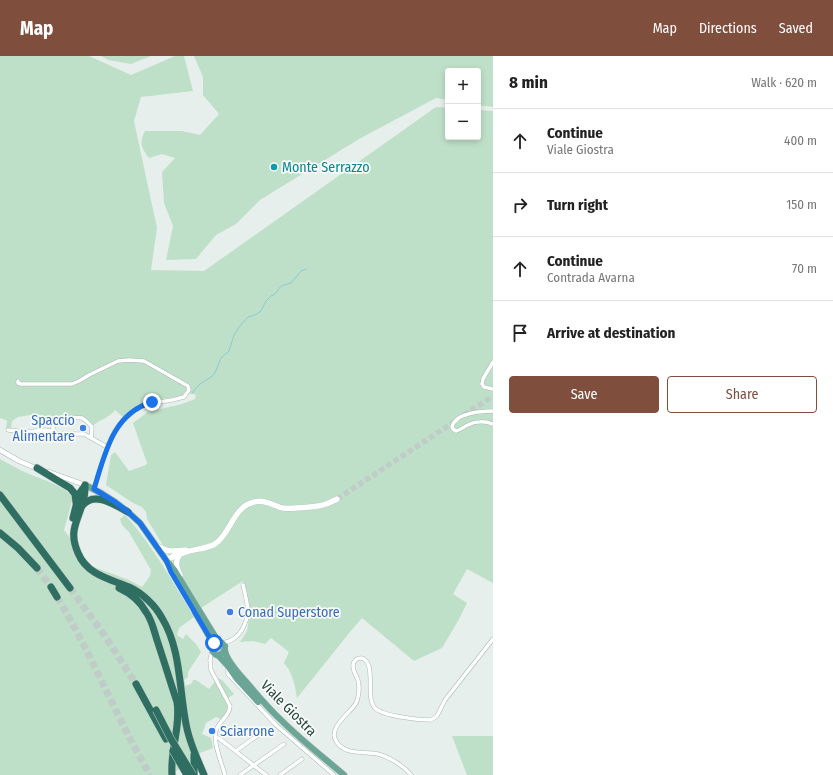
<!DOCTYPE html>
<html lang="en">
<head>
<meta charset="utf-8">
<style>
	:root { --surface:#fff; --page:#f2f2f2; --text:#222; --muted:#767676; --line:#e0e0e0; --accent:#804e3d }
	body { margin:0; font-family:"Fira Sans Condensed",sans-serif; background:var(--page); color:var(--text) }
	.controls { position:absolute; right:12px; top:12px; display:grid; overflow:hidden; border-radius:4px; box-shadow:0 2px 6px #0003 }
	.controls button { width:36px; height:36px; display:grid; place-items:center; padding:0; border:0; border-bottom:1px solid var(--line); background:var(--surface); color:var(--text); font:20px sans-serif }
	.stop { position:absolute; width:12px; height:12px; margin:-9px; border:3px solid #1a73e8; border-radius:50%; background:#fff }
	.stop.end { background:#1a73e8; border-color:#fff; box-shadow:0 1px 4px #0008 }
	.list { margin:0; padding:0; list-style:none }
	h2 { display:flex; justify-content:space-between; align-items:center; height:52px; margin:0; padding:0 16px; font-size:17px }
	h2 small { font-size:13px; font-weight:400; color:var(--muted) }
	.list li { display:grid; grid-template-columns:26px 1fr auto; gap:12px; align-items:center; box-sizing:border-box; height:64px; padding:0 16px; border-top:1px solid var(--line) }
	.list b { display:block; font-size:15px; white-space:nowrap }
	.list p { margin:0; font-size:13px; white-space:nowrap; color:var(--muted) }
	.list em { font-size:13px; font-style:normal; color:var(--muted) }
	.actions { display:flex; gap:8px; padding:12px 16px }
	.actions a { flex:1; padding:9px 0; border:1px solid var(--accent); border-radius:4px; text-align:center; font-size:14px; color:var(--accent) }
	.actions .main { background:var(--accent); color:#fff }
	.icon { flex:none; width:22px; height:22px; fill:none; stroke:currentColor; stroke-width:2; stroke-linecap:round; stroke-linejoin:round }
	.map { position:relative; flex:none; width:493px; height:719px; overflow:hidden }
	header { display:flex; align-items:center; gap:24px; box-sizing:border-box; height:56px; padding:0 20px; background:var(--accent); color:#fff }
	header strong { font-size:19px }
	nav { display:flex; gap:22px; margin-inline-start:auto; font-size:14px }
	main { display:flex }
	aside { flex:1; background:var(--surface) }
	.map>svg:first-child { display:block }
	.green { fill:#bfe0c8 }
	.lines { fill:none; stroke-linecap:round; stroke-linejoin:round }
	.stream { stroke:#8ec9d4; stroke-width:1 }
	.secondary-tunnel { stroke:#bfccc8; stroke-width:5.5; stroke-dasharray:5.5 3; stroke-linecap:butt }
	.motorway-tunnel { stroke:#bfccc8; stroke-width:7; stroke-dasharray:7 3.5; stroke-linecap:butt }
	.minor-casing { stroke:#a8b8b2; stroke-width:4.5 }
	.tertiary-casing { stroke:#a8b8b2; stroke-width:5.5 }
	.secondary-casing { stroke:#a4bbb3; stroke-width:6 }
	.primary-casing { stroke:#c2cac8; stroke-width:7 }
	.motorway-casing { stroke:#c2cac8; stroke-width:8 }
	.minor { stroke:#fff; stroke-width:3.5 }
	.tertiary { stroke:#fff; stroke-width:4.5 }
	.secondary { stroke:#fff; stroke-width:5.5 }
	.primary { stroke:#6aa596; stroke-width:6 }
	.motorway { stroke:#2f6f62; stroke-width:7 }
	.motorway-bridge-casing { stroke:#c2cac8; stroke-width:8; stroke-linecap:butt }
	.motorway-bridge { stroke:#2f6f62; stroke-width:7 }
	.route { stroke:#1a73e8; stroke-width:5 }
	.culture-dot { fill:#0f9aa8; stroke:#f7fbf9; stroke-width:1.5 }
	.shop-dot { fill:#3f7fe0; stroke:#f7fbf9; stroke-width:1.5 }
	.labels { text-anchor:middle; stroke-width:3.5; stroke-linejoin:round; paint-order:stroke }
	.culture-label { font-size:14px; fill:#0d838f; stroke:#f7fbf9; text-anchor:start }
	.shop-label { font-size:14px; fill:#366cbe; stroke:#f7fbf9; text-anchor:start }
	.street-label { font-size:14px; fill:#24423a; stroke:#f7fbf9 }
</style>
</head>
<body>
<header>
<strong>Map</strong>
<nav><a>Map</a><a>Directions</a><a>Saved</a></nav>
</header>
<main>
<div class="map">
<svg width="493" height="719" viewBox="0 0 493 719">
	<rect width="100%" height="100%" fill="#e6efeb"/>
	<g class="green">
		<path d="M0 0H89L131 19 175 0H184L193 35 141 41 134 65 157 172 151 214 204 215 436 51 448 52V81H478V54L493 55V527L467 513 453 538 467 547 458 565 442 592 414 605 362 562 350 576 297 642C295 630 293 617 284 607L289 596 271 582 265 588 253 585 240 586 247 575 249 563 243 525 201 552 147 463 146 456 142 451 133 447 106 429 111 399 115 396 129 415 146 409 147 407 133 367 148 356 182 348 195 343 196 339 185 336 182 340 178 341 146 345 123 361 115 354C112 358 108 360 104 363 102 364 100 364 98 366 96 367 94 369 92 370 90 368 88 364 85 363 82 362 62 361 59 362 53 364 53 370 46 370L39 359 36 358 18 361 12 365 11 373H6L7 365 6 364 0 362Z"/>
		<path d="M101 0H151L131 8 108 4Z"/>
		<path d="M194 0H493V51L478 49V15H448V44L436 42 359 83 260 144 236 168 216 179 196 203 166 204 173 170 164 147 162 116 175 102 162 98 149 102C141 91 139 87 145 75H182L200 79 219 58 203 39V21Z"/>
		<path d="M0 403C7 407 15 411 22 415 38 422 61 428 73 441L64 474 91 510 129 524 142 531 150 520 151 514 129 476 122 469 120 463 125 459C153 490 173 526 194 561L179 572 177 579 183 583 186 578 196 588 201 596 188 616V621L184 624 186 630 192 627 193 624H196L209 633 218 622 222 624 234 638 225 644C230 654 227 655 221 663L216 661 206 667 202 678 211 682 213 692 200 697 171 719H0Z"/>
		<path d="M452 680H493V719H467Z"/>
	</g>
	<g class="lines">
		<path class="stream" d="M192 337 200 328 211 321 215 317 221 302 229 295 234 279 239 271 248 261 255 259 261 255 266 245 271 240 275 238 281 230 291 227 301 215 306 213"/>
		<g class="secondary-tunnel">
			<path d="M464 359 493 340"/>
			<path d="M337 443 457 364"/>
		</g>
		<g class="motorway-tunnel">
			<path d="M37 512 51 531"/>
			<path d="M70 532 105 580 136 628"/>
			<path d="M57 541C92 598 116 661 150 719"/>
		</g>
		<g class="minor-casing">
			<g id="minor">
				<path d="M493 306 483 323 482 328 484 331 493 333"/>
				<path d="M18 325V327L21 328H72L79 325 89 319 118 305 129 304 144 305 188 330 189 334 184 341C180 342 176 343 172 344 163 346 154 345 145 349 111 363 104 402 94 433"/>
				<path d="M493 355C481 355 455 357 452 371L453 373 456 375C461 374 463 371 468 369 475 365 485 365 493 368"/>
				<path d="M8 374 26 376 45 374 52 375 59 378H84L107 391"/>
				<path d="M52 375C53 372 54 368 56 366 60 361 77 361 82 362 86 364 89 368 92 371L91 382"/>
				<path d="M222 587C227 586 233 584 237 580 243 575 248 562 248 554 247 546 245 537 243 529"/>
				<path d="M212 595 210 604 211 614 230 650C230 659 221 664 217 672 211 682 222 708 225 719"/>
				<path d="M228 611V618L276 669 334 719"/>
				<path d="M216 681 220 683 266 719"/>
				<path d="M236 695 251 684 262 677"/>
				<path d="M240 719 284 688"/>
				<path d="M280 719 302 703"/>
				<path d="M411 719C404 710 389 701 378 698 364 695 345 700 336 685 328 673 347 659 354 650 359 644 360 631 358 624 356 619 353 615 353 610 353 604 359 600 364 603 376 611 365 642 375 652 382 660 419 664 431 664L437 660 445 644 493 583"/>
			</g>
		</g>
		<g class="tertiary-casing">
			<g id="tertiary">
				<path d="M0 394 19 405 38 413"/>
				<path d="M49 416 85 429"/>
			</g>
		</g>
		<g class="secondary-casing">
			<g id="secondary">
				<path d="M156 489C169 497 171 495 186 494"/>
				<path d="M166 504C172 501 179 498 186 496 195 493 206 493 215 488 231 477 233 451 254 446 265 443 273 450 283 452 290 453 319 451 326 448 330 447 333 445 337 443"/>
				<path d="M180 519C176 511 175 505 180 498"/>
			</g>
		</g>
		<g class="primary-casing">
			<g id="primary">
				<path d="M85 429 101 437 115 446 128 456 140 467 166 504 175 515 216 582 220 586"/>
				<path d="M195 556C200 565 206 574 211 584 213 588 211 592 213 596 218 603 225 597 225 590L222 587 217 586 212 590"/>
				<path d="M225 595C227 606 240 619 248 628 258 640 269 653 281 664 301 684 323 701 344 719"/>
				<path d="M218 599 228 610 237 623 258 646"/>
			</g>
		</g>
		<g class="motorway-casing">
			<g id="motorway">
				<path d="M37 412 70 432 75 438 76 446"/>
				<path d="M85 429C85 434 85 440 83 445 78 466 68 474 78 497 87 519 110 523 129 531 142 537 155 549 162 562 181 593 179 633 186 668 189 686 197 702 204 719"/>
				<path d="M0 439 70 532"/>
				<path d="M82 450C94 434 115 449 128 456"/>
				<path d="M73 462 79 438 84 431"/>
				<path d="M0 477 18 492 37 512"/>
				<path d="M51 531 57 541"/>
				<path d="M119 532C130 537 140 545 146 556 152 564 154 575 157 584 164 605 170 625 177 646 181 670 170 694 172 719"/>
				<path d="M136 628 166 683"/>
				<path d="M194 699V719"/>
			</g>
		</g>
		<use href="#minor" class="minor"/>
		<use href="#tertiary" class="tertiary"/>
		<use href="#secondary" class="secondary"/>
		<use href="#primary" class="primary"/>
		<use href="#motorway" class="motorway"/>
		<g class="motorway-bridge-casing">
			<g id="motorway-bridge">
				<path d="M156 654 171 683 193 719"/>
				<path d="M173 695 187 719"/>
			</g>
		</g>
		<use href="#motorway-bridge" class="motorway-bridge"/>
	</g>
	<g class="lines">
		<path class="route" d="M152 346C112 358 105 398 94 433L115 446 128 456 140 467 166 504 171 516 210 582 212 585V590L214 587"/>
	</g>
	<circle class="culture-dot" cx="274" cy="111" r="4"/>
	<g class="shop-dot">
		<circle cx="83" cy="372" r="4"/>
		<circle cx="230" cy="556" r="4"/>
		<circle cx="212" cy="675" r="4"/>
	</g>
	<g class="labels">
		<g class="culture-label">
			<text x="282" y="116">Monte Serrazzo</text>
		</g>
		<g class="shop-label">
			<text x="75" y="369" text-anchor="end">Spaccio<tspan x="75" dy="16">Alimentare</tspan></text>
			<text x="238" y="561">Conad Superstore</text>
			<text x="220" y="680">Sciarrone</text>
		</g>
		<g class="street-label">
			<text transform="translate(289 652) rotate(45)" y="5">Viale Giostra</text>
		</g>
	</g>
</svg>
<div class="controls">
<button>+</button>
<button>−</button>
</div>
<div class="stop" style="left:214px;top:587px"></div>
<div class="stop end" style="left:152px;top:346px"></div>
</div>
<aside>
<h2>8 min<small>Walk · 620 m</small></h2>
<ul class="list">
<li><svg class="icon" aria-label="ahead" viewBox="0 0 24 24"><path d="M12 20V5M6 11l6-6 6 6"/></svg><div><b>Continue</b><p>Viale Giostra</p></div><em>400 m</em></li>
<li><svg class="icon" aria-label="right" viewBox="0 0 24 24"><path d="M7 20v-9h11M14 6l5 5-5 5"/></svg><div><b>Turn right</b></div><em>150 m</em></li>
<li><svg class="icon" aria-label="ahead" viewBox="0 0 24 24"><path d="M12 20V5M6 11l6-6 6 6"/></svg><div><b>Continue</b><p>Contrada Avarna</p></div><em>70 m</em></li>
<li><svg class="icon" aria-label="arrive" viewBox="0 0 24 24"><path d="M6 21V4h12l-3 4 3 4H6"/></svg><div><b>Arrive at destination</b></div></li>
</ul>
<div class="actions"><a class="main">Save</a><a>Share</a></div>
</aside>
</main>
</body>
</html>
